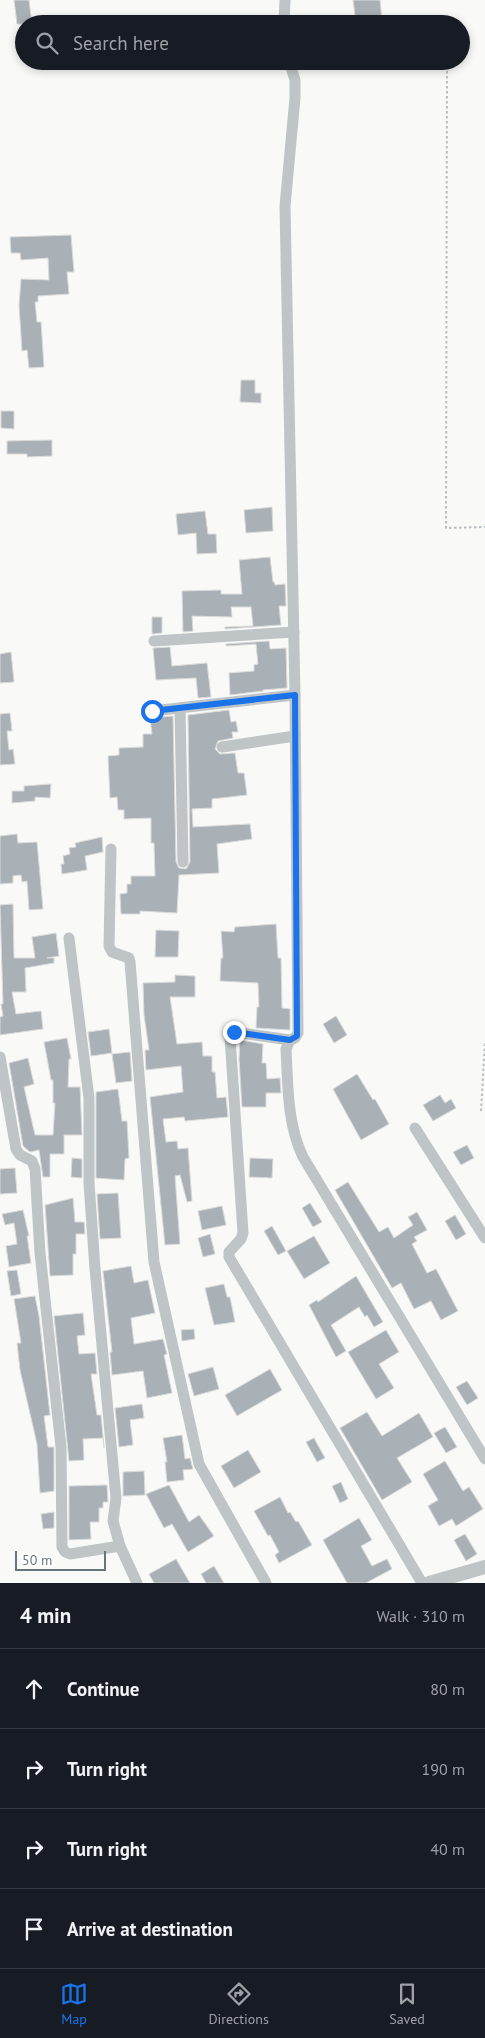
<!DOCTYPE html>
<html lang="en">
<head>
<meta charset="utf-8">
<style>
	:root { --surface:#171b24; --page:#242831; --text:#f1f3f6; --muted:#9ea1a6; --line:#363941; --accent:#1a73e8 }
	body { margin:0; font-family:"PT Sans",sans-serif; background:var(--page); color:var(--text) }
	.scale { position:absolute; left:15px; bottom:12px; width:91px; box-sizing:border-box; padding-left:5px; border:2px solid #67757f; border-top:0; font-size:14px; line-height:18px; white-space:nowrap; color:#67757f; -webkit-text-stroke:4px #fff; paint-order:stroke }
	.stop { position:absolute; width:15px; height:15px; margin:-11px; border:4px solid #1a73e8; border-radius:50%; background:#fff }
	.stop.end { background:#1a73e8; border-color:#fff; box-shadow:0 1px 5px #0008 }
	.list { margin:0; padding:0; list-style:none }
	h2 { display:flex; justify-content:space-between; align-items:center; height:65px; margin:0; padding:0 20px; font-size:21px }
	h2 small { font-size:16px; font-weight:400; color:var(--muted) }
	.list li { display:grid; grid-template-columns:32px 1fr auto; gap:15px; align-items:center; box-sizing:border-box; height:80px; padding:0 20px; border-top:1px solid var(--line) }
	.list b { display:block; font-size:19px; white-space:nowrap }
	.list em { font-size:16px; font-style:normal; color:var(--muted) }
	.icon { flex:none; width:28px; height:28px; fill:none; stroke:currentColor; stroke-width:2; stroke-linecap:round; stroke-linejoin:round }
	.map { position:relative; flex:none; width:485px; height:1583px; overflow:hidden }
	.search { position:absolute; background:var(--surface); box-shadow:0 2px 8px #0003; left:15px; right:15px; top:15px; height:55px; display:flex; align-items:center; gap:12px; box-sizing:border-box; padding:0 18px; border-radius:28px; color:var(--muted); font-size:19px }
	.sheet { height:385px; background:var(--surface) }
	nav { display:flex; justify-content:space-around; align-items:center; box-sizing:border-box; height:70px; border-top:1px solid var(--line); background:var(--surface); font-size:14px; color:var(--muted) }
	nav a { display:grid; justify-items:center; gap:2px }
	nav .on { color:var(--accent) }
	.map>svg:first-child { display:block }
	.building { fill:#a9b0b6; stroke:#dbdbda }
	.lines { fill:none; stroke-linecap:round; stroke-linejoin:round }
	.path { stroke:#babdc0; stroke-width:2; stroke-dasharray:2.5 2.5; stroke-linecap:butt }
	.minor { stroke:#bfc4c7; stroke-width:11 }
	.tertiary { stroke:#bfc4c7; stroke-width:14 }
	.route { stroke:#1a73e8; stroke-width:6 }
</style>
</head>
<body>
<div class="map">
<svg width="485" height="1583" viewBox="0 0 485 1583">
	<rect width="100%" height="100%" fill="#f9f9f8"/>
	<g class="building">
		<path d="M14 0H29L32 24H17Z"/>
		<path d="M353 0H380L382 21 371 24H356Z"/>
		<path d="M71 235 74 272H67L69 294 38 296V302H35L37 322H41L44 367 29 368 27 350 22 351 19 305 21 279 49 280 48 258 21 260 20 253H11L10 237Z"/>
		<path d="M241 380H255V393H261V403L240 402Z"/>
		<path d="M1 411H14V429L1 428Z"/>
		<path d="M52 440V456L27 457V454H7V441Z"/>
		<path d="M272 507 273 531 246 533 244 510Z"/>
		<path d="M205 511 208 534H216L217 553 197 554 196 533 178 535 176 514Z"/>
		<path d="M270 557 273 582H274L275 585 285 584 286 606H279L281 625 225 629V627L253 626 251 607H231L232 617 192 616 193 631 183 632 182 591 221 590V594H242L239 560Z"/>
		<path d="M152 617H162V633L152 634Z"/>
		<path d="M269 641 270 649 286 648 287 688 263 690V691L230 695 229 673 254 671V665L258 664 256 644 226 646V644Z"/>
		<path d="M170 647 172 666 207 663 211 697 198 698 196 678 156 680 153 648Z"/>
		<path d="M11 652 14 682 0 683V654Z"/>
		<path d="M229 710 231 722 236 721 238 732H232L233 738 218 741 215 749 220 754 235 753 238 773H244L247 795 212 799V808L192 809 193 827 250 824 252 839 217 844 219 873 179 875 177 913 140 911V914H121L120 894 127 893V884H131V876H155L154 843H151V818L124 819V810H118L117 797 110 798 108 756 119 755V748L143 747V734H152L150 718 173 716 176 862 179 868 186 869 190 862 188 715Z"/>
		<path d="M10 713 12 731H7L9 750 13 749 15 764 0 765V714Z"/>
		<path d="M51 784 50 798 35 797V801L12 803V791H24V786Z"/>
		<path d="M17 834 18 843 37 842 43 909 29 910 27 881 22 882 21 875 13 876V883L0 884V836Z"/>
		<path d="M102 837 103 852 85 856 87 870 62 874 61 864H64L63 856 70 854 69 848 76 847 75 843Z"/>
		<path d="M13 904 14 958H35L32 937 56 933 59 956 47 958H54V963L25 968 26 992H12L16 1014 41 1011 43 1029 0 1035V1017L3 1016 1 1004H3L0 905Z"/>
		<path d="M276 924 278 958H281L282 1008 290 1009V1030L256 1028 257 1007H259L258 983 220 981 221 958H223L221 931 234 932 235 927Z"/>
		<path d="M156 930 179 931 178 957H155Z"/>
		<path d="M175 975 195 976V997H170L177 1044 202 1042 203 1056H212V1072H215L217 1098 226 1097 228 1117 185 1121 184 1117 163 1119 166 1142 177 1141 178 1149 188 1148 192 1201 187 1202 180 1175 175 1176 180 1244 165 1245 150 1097 183 1092 181 1066 146 1070 145 1050H149L144 1015 143 983 175 982Z"/>
		<path d="M336 1016 347 1035 334 1043 323 1024Z"/>
		<path d="M109 1029 112 1053 91 1056 88 1032Z"/>
		<path d="M67 1038 71 1059H69L68 1087H80L82 1135H64V1154H50V1177H43L39 1150 30 1152 23 1146 9 1063 28 1058 34 1084 24 1087 35 1135H53L55 1103H53V1080H51L44 1042Z"/>
		<path d="M240 1040 263 1044 262 1063H266L267 1079 280 1078 281 1093H266V1107H242L239 1059Z"/>
		<path d="M130 1052 132 1081 116 1083 112 1054Z"/>
		<path d="M357 1074 373 1100 375 1099 389 1124 361 1140 333 1089Z"/>
		<path d="M118 1089 122 1121H127L129 1158 125 1159 124 1180 96 1178V1092Z"/>
		<path d="M440 1095 445 1103 451 1099 456 1108 433 1121 423 1105Z"/>
		<path d="M467 1145 474 1158 461 1165 453 1152Z"/>
		<path d="M72 1158 82 1159V1178L71 1177Z"/>
		<path d="M250 1158 273 1159 272 1178 249 1177Z"/>
		<path d="M15 1168 17 1193 0 1194V1169Z"/>
		<path d="M348 1182 379 1232 388 1227 394 1238 413 1225 408 1217 417 1212 427 1230 414 1237 417 1241 412 1244 427 1273 436 1269 458 1311 441 1320 431 1301 414 1309 401 1283 392 1288 335 1190Z"/>
		<path d="M118 1193 121 1238 100 1239 97 1194Z"/>
		<path d="M73 1198 75 1222H84L85 1234H76V1254H73V1275L50 1276 45 1205Z"/>
		<path d="M310 1203 322 1222 313 1227 302 1208Z"/>
		<path d="M222 1206 226 1225 202 1230 198 1211Z"/>
		<path d="M23 1210 29 1236H27L31 1263 9 1267 6 1246 17 1244 14 1223 5 1225 2 1214Z"/>
		<path d="M455 1215 466 1234 456 1240 445 1221Z"/>
		<path d="M272 1226 286 1251 278 1255 264 1231Z"/>
		<path d="M210 1234 215 1254 203 1257 198 1238Z"/>
		<path d="M314 1236 330 1263 304 1279 287 1251Z"/>
		<path d="M131 1266 134 1283 148 1280 155 1313 131 1318 134 1344 163 1339 167 1354 164 1355 172 1393 147 1398 143 1371 112 1375 110 1352H112L103 1271Z"/>
		<path d="M17 1270 21 1294 11 1296 7 1271Z"/>
		<path d="M356 1276 383 1322 374 1327 367 1315 365 1317 359 1307 331 1325 346 1351 336 1357 309 1305 317 1300 318 1302Z"/>
		<path d="M224 1284 227 1297H230L235 1322 214 1325 205 1288Z"/>
		<path d="M35 1296 39 1316 50 1415 44 1416 48 1447H54V1491L40 1493 37 1444 20 1370 17 1343H21L14 1299Z"/>
		<path d="M83 1313 85 1335 77 1336 79 1354 95 1353 97 1374H91L97 1415H101L104 1448 103 1438 83 1439 84 1460 69 1461 54 1316Z"/>
		<path d="M194 1329 195 1339 182 1341 181 1330Z"/>
		<path d="M386 1330 399 1352 379 1364 394 1388 376 1399 348 1352Z"/>
		<path d="M213 1367 219 1389 194 1396 188 1374Z"/>
		<path d="M270 1369 282 1390 237 1416 225 1395Z"/>
		<path d="M467 1381 478 1398 467 1405 456 1387Z"/>
		<path d="M142 1404 144 1418 130 1420 133 1445 119 1447 115 1408Z"/>
		<path d="M367 1412 382 1436 419 1413 433 1437 397 1458 412 1482 382 1500 340 1428Z"/>
		<path d="M445 1427 457 1447 446 1453 434 1433Z"/>
		<path d="M182 1435 185 1459 190 1458 193 1469 183 1470 184 1480 167 1482 165 1462H167L163 1438Z"/>
		<path d="M314 1438 325 1458 317 1462 306 1442Z"/>
		<path d="M248 1450 261 1472 234 1488 221 1466Z"/>
		<path d="M445 1461 463 1491 469 1487 483 1509 456 1526 452 1519 439 1526 428 1506 438 1500 423 1474Z"/>
		<path d="M144 1471 145 1495 123 1496V1472Z"/>
		<path d="M341 1482 348 1499 340 1503 332 1486Z"/>
		<path d="M107 1485 108 1502H103V1508H99V1522H90L91 1539 69 1540V1486Z"/>
		<path d="M169 1485 189 1522 199 1515 214 1536 188 1552 172 1524 164 1528 146 1494Z"/>
		<path d="M280 1497 288 1513 290 1512 296 1522 298 1521 312 1545 279 1563 275 1555 279 1552 270 1535 268 1536 254 1511Z"/>
		<path d="M54 1512V1528L43 1529 41 1514Z"/>
		<path d="M359 1518 372 1540 361 1546 372 1566 387 1559 392 1569 366 1583H347L323 1540Z"/>
		<path d="M465 1534 477 1554 466 1561 454 1540Z"/>
		<path d="M176 1559 190 1583H154L149 1574Z"/>
		<path d="M214 1566 224 1583H206L201 1574Z"/>
	</g>
	<g class="lines">
		<g class="path">
			<path d="M447 61 446 528 485 527"/>
			<path d="M481 1111 485 1041"/>
		</g>
		<g class="minor">
			<path d="M284 24 285 0"/>
			<path d="M289 61 295 80V98L285 206 295 695 298 1033 295 1038 290 1040 286 1049C288 1085 287 1124 303 1157L485 1459"/>
			<path d="M154 641 294 632"/>
			<path d="M180 708 183 862"/>
			<path d="M152 711 295 695"/>
			<path d="M222 747 295 736"/>
			<path d="M111 849 109 946 112 952 129 958 130 962 154 1262 199 1464 266 1583"/>
			<path d="M69 938 89 1098V1183L95 1269 116 1498 113 1521 120 1546 137 1583"/>
			<path d="M290 1040 234 1032 230 1037 243 1233 241 1239 229 1252V1257L422 1583"/>
			<path d="M0 1057 16 1149 20 1155 32 1161 35 1169 40 1253 61 1447 62 1547 65 1552 70 1554 120 1546"/>
			<path d="M415 1128 485 1238"/>
		</g>
		<path class="tertiary" d="M429 1583 485 1567"/>
	</g>
	<g class="lines">
		<path class="route" d="M152 711 295 695 297 1036 290 1040 234 1032"/>
	</g>
</svg>
<div class="scale">50 m</div>
<div class="stop" style="left:152px;top:711px"></div>
<div class="stop end" style="left:234px;top:1032px"></div>
<div class="search"><svg class="icon" aria-label="search" viewBox="0 0 24 24"><circle cx="10" cy="10" r="6"/><path d="M15 15l6 6"/></svg>Search here</div>
</div>
<section class="sheet">
<h2>4 min<small>Walk · 310 m</small></h2>
<ul class="list">
<li><svg class="icon" aria-label="ahead" viewBox="0 0 24 24"><path d="M12 20V5M6 11l6-6 6 6"/></svg><div><b>Continue</b></div><em>80 m</em></li>
<li><svg class="icon" aria-label="right" viewBox="0 0 24 24"><path d="M7 20v-9h11M14 6l5 5-5 5"/></svg><div><b>Turn right</b></div><em>190 m</em></li>
<li><svg class="icon" aria-label="right" viewBox="0 0 24 24"><path d="M7 20v-9h11M14 6l5 5-5 5"/></svg><div><b>Turn right</b></div><em>40 m</em></li>
<li><svg class="icon" aria-label="arrive" viewBox="0 0 24 24"><path d="M6 21V4h12l-3 4 3 4H6"/></svg><div><b>Arrive at destination</b></div></li>
</ul>
</section>
<nav>
<a class="on"><svg class="icon" aria-label="map" viewBox="0 0 24 24"><path d="M3 6l6-2 6 2 6-2v14l-6 2-6-2-6 2zM9 4v14M15 6v14"/></svg>Map</a>
<a><svg class="icon" aria-label="directions" viewBox="0 0 24 24"><path d="M12 3l9 9-9 9-9-9zM9 14v-3h6M13 9l2 2-2 2"/></svg>Directions</a>
<a><svg class="icon" aria-label="saved" viewBox="0 0 24 24"><path d="M7 4h10v16l-5-4-5 4z"/></svg>Saved</a>
</nav>
</body>
</html>
